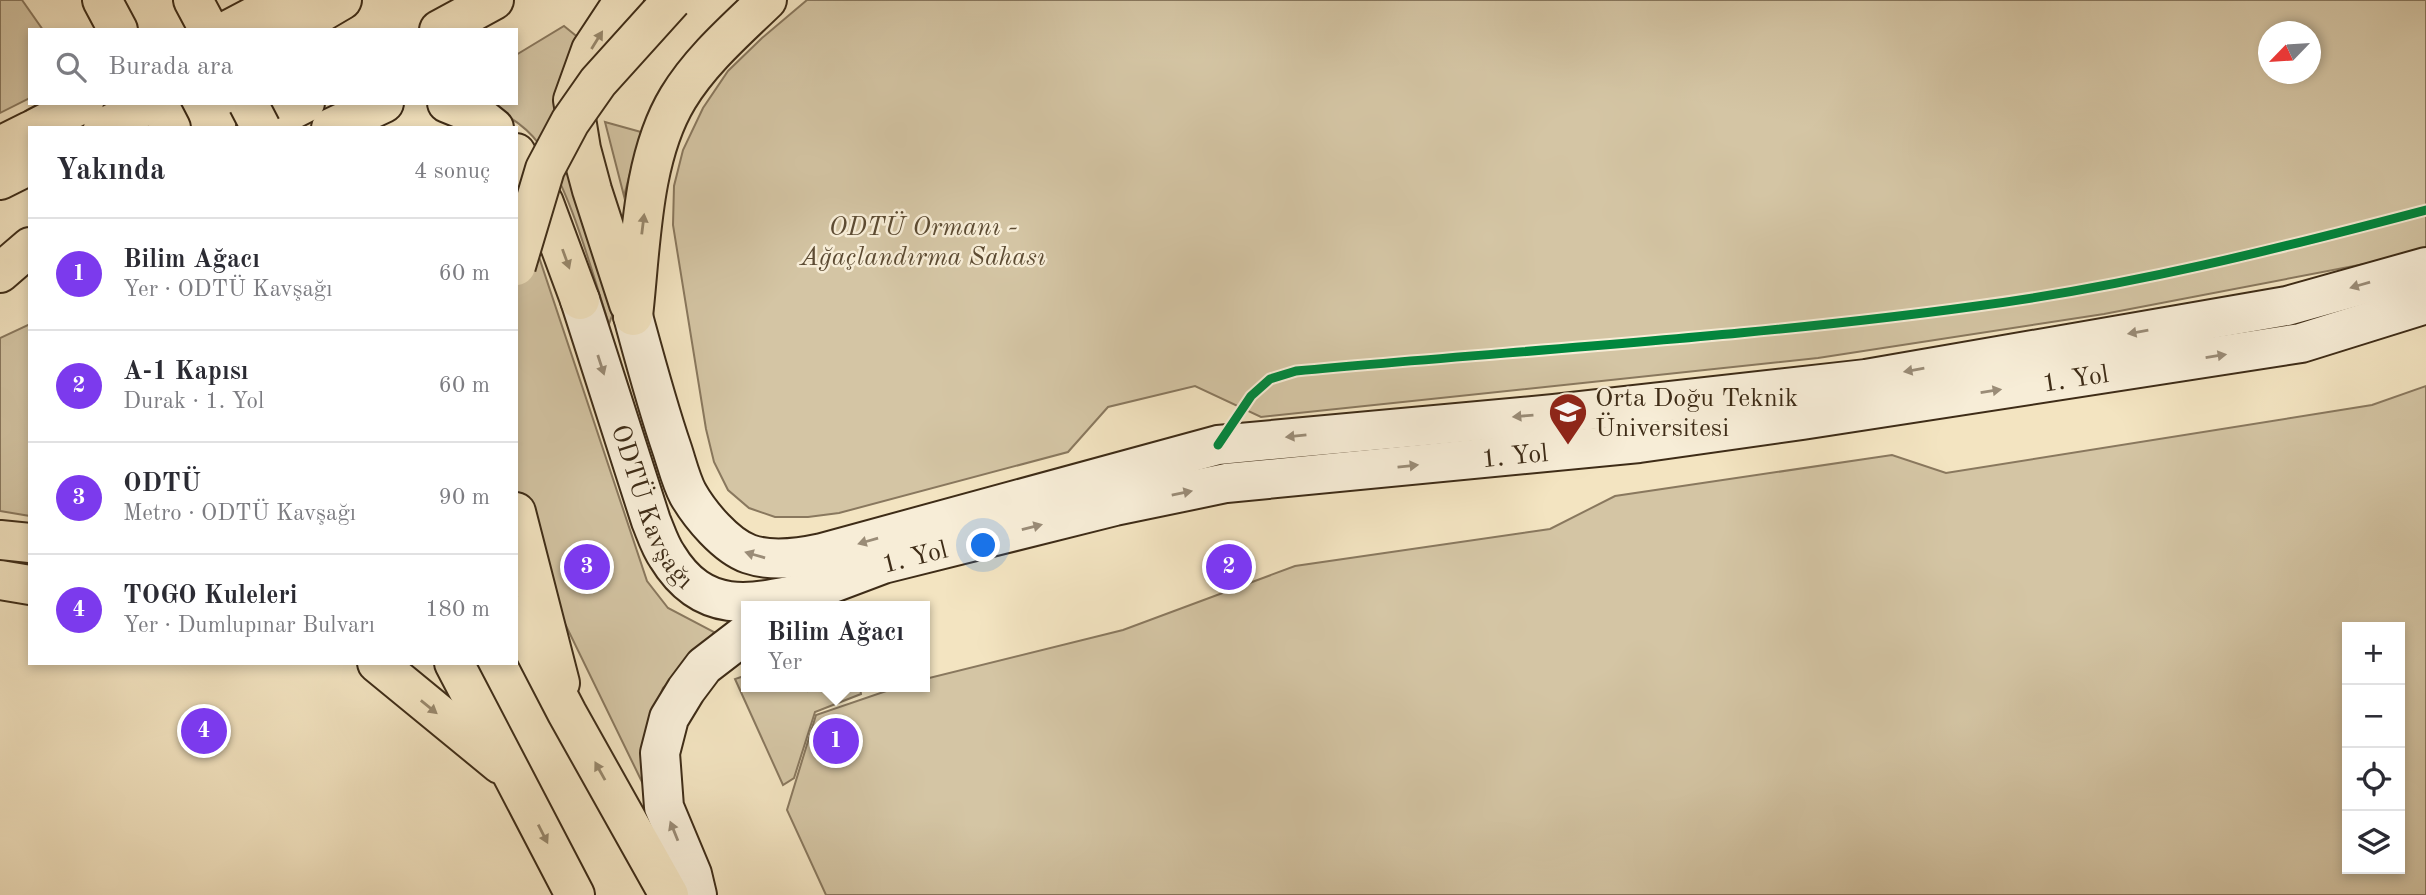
<!DOCTYPE html>
<html lang="tr">
<head>
<meta charset="utf-8">
<style>
	:root { --surface:#fff; --page:#f2f2f3; --text:#2b2b33; --muted:#7c7c81; --line:#e1e1e2; --accent:#7c3aed }
	body { margin:0; font-family:"Old Standard TT",serif; background:var(--page); color:var(--text) }
	.controls { position:absolute; right:21px; bottom:21px; display:grid; overflow:hidden; border-radius:0px; box-shadow:0 4px 10px #0003 }
	.controls button { width:63px; height:63px; display:grid; place-items:center; padding:0; border:0; border-bottom:2px solid var(--line); background:var(--surface); color:var(--text); font:35px sans-serif }
	.compass { position:absolute; left:2258px; top:21px; width:63px; height:63px; border-radius:50%; background:var(--surface); box-shadow:0 4px 10px #0003; rotate:245deg }
	.you { position:absolute; left:984px; top:546px; width:24px; height:24px; margin:-18px; border:5px solid #fff; border-radius:50%; background:#1a73e8; box-shadow:0 0 0 10px #1a73e833 }
	.badge { display:grid; place-items:center; width:46px; height:46px; border-radius:50%; background:var(--accent); color:#fff; font-size:23px; font-weight:700 }
	.pin { position:absolute; translate:-50% -50%; border:4px solid #fff; box-shadow:0 2px 7px #0006 }
	.popup { position:absolute; left:741px; top:601px; width:189px; height:91px; box-sizing:border-box; display:grid; place-content:center; border-radius:0px; background:var(--surface); filter:drop-shadow(0 2px 5px #0005); font-size:23px; white-space:nowrap; color:var(--muted) }
	.popup b { font-size:26px; color:var(--text) }
	.popup::after { content:''; position:absolute; left:50%; top:100%; margin-left:-14px; border:14px solid transparent; border-top-color:var(--surface) }
	.list { margin:0; padding:0; list-style:none }
	h2 { display:flex; justify-content:space-between; align-items:center; height:91px; margin:0; padding:0 28px; font-size:30px }
	h2 small { font-size:23px; font-weight:400; color:var(--muted) }
	.list li { display:grid; grid-template-columns:46px 1fr auto; gap:21px; align-items:center; box-sizing:border-box; height:112px; padding:0 28px; border-top:2px solid var(--line) }
	.list b { display:block; font-size:26px; white-space:nowrap }
	.list p { margin:0; font-size:23px; white-space:nowrap; color:var(--muted) }
	.list em { font-size:23px; font-style:normal; color:var(--muted) }
	.icon { flex:none; width:38px; height:38px; fill:none; stroke:currentColor; stroke-width:2; stroke-linecap:round; stroke-linejoin:round }
	.map { position:relative; flex:none; width:2426px; height:895px; overflow:hidden }
	.search { position:absolute; background:var(--surface); box-shadow:0 4px 10px #0003; left:28px; top:28px; width:490px; height:77px; display:flex; align-items:center; gap:18px; box-sizing:border-box; padding:0 24px; border-radius:0px; color:var(--muted); font-size:26px }
	.panel { position:absolute; background:var(--surface); box-shadow:0 4px 10px #0003; left:28px; top:126px; width:490px; height:539px; border-radius:0px }
	.map>svg:first-child { display:block }
	.green { fill:#d4c5a4; stroke:#89785e; stroke-width:2; fill-rule:evenodd }
	.lines { fill:none; stroke-linecap:round; stroke-linejoin:round }
	.secondary-casing { stroke:#3e2c17; stroke-width:42 }
	.primary-casing { stroke:#3e2c17; stroke-width:42 }
	.trunk-casing { stroke:#3e2c17; stroke-width:42 }
	.secondary { stroke:#f7edd7; stroke-width:38 }
	.primary { stroke:#f3e4c1; stroke-width:38 }
	.trunk { stroke:#f3e4c1; stroke-width:38 }
	.primary-bridge-casing { stroke:#3e2c17; stroke-width:42; stroke-linecap:butt }
	.trunk-bridge-casing { stroke:#3e2c17; stroke-width:42; stroke-linecap:butt }
	.primary-bridge { stroke:#f3e4c1; stroke-width:38 }
	.trunk-bridge { stroke:#f3e4c1; stroke-width:38 }
	.cycleway-casing { stroke:#f7edd7; stroke-width:13 }
	.cycleway { stroke:#00873e; stroke-width:9 }
	.oneway { fill:#98886c }
	.oneway2 { fill:#9a8c77 }
	.labels { text-anchor:middle; stroke-width:5; stroke-linejoin:round; paint-order:stroke }
	.park-label { font-size:26px; font-style:italic; fill:#5c4b33; stroke:#f7edd7 }
	.street-label { font-size:26px; fill:#3e2c17; stroke:#f7edd7 }
	.poi-label { font-size:26px; fill:#3e2c17; stroke:#f7edd7; text-anchor:start }
</style>
</head>
<body>
<div class="map">
<svg width="2426" height="895" viewBox="0 0 2426 895">
	<rect width="100%" height="100%" fill="#f3e4c1"/>
	<filter id="stains"><feTurbulence type="fractalNoise" baseFrequency=".00286" numOctaves="4"/><feColorMatrix values="0 0 0 0 .2 0 0 0 0 .09 0 0 0 0 .02 0 0 0 .5 -.17"/></filter>
	<radialGradient id="worn" r=".72"><stop offset=".6" stop-color="#630" stop-opacity="0"/><stop offset="1" stop-color="#630" stop-opacity=".3"/></radialGradient>
	<g class="green">
		<path d="M0 0H22L43 30H30V98L0 113Z"/>
		<path d="M807 0H2426V249L2406 256 2104 314 1818 358 1261 417 1195 386 1108 407 1068 452 839 513 808 517H775L749 508 728 490 714 462 706 429 673 225 674 186 683 150 703 108 728 71 762 38ZM2268 32H2310V74H2268Z"/>
		<path d="M564 26 580 39 614 310 609 324C590 267 572 194 539 144 526 126 503 112 483 103H516V55Z"/>
		<path d="M605 122 641 132 624 196Z"/>
		<path d="M528 224 647 581 668 608 714 632 699 653 663 688 646 732 643 784 516 523V270Z"/>
		<path d="M30 324V516L0 511V338Z"/>
		<path d="M2426 386V895H826L787 810 816 715 898 687H925V679L1123 630 1295 566 1550 529 1615 496 1892 455 1946 473 2372 405ZM2400 627V869H2347V627Z"/>
		<path d="M747 675V687H806L808 691 817 687H860L861 694 815 712 794 778 783 785 735 679Z"/>
	</g>
	<g class="lines">
		<g class="secondary-casing">
			<g id="secondary">
				<path id="s1" d="M580 300 651 521C656 533 660 546 667 556 704 617 753 604 812 591"/>
				<path d="M633 316C645 360 657 405 672 449 677 464 681 481 688 494 700 515 726 546 749 554 772 562 799 558 822 553L1218 445 1554 414 1866 379 2287 306 2426 267"/>
				<path id="s2" d="M789 606 814 590 883 564 1115 506 1226 483 1639 443 1802 420 2301 343 2426 304"/>
				<path d="M697 895 692 874 664 807 660 753 669 718 686 690 704 666 747 633"/>
			</g>
		</g>
		<g class="primary-casing">
			<g id="primary">
				<path d="M624 0 591 50 573 100 581 149 592 190 629 304"/>
				<path d="M291 30 342 0"/>
				<path d="M439 30 494 0"/>
				<path d="M447 103 479 116 494 128"/>
				<path d="M103 128 151 103"/>
				<path d="M256 128 305 103"/>
				<path d="M331 128 384 103"/>
				<path d="M516 153 544 203 580 300"/>
				<path d="M0 180 30 165"/>
				<path d="M633 316C641 247 641 159 678 98 701 60 736 30 767 0"/>
				<path d="M516 512 560 683"/>
			</g>
		</g>
		<g class="trunk-casing">
			<g id="trunk">
				<path d="M102 0 118 30"/>
				<path d="M193 0 209 30"/>
				<path d="M228 30 268 9 300 2 341 0"/>
				<path d="M158 103 171 128"/>
				<path d="M36 128 84 103"/>
				<path d="M0 146 30 131"/>
				<path d="M0 273 30 247"/>
				<path d="M0 540 30 543"/>
				<path d="M0 580 30 585"/>
				<path d="M516 615 567 713 669 895"/>
				<path d="M377 663 500 764"/>
				<path d="M454 663 575 895"/>
			</g>
		</g>
		<use href="#secondary" class="secondary"/>
		<use href="#primary" class="primary"/>
		<use href="#trunk" class="trunk"/>
		<g class="primary-bridge-casing">
			<path id="primary-bridge" d="M516 266 545 169 570 122 598 82 672 0"/>
		</g>
		<g class="trunk-bridge-casing">
			<path id="trunk-bridge" d="M248 103 261 128"/>
		</g>
		<use href="#primary-bridge" class="primary-bridge"/>
		<use href="#trunk-bridge" class="trunk-bridge"/>
		<g class="cycleway-casing">
			<path id="cycleway" d="M1218 445 1251 396 1270 379 1296 371C1523 350 1751 337 1977 306 2129 286 2278 249 2426 210"/>
		</g>
		<use href="#cycleway" class="cycleway"/>
	</g>
	<defs><path id="oneway-solid" d="M-6-.8H1V-3.2L6.5 0L1 3.2V.8H-6Z" transform="scale(1.75)"/></defs>
	<g class="oneway">
		<use href="#oneway-solid" transform="translate(597 40) rotate(-58)"/>
		<use href="#oneway-solid" transform="translate(643 224) rotate(-83)"/>
		<use href="#oneway-solid" transform="translate(566 259) rotate(70)"/>
		<use href="#oneway-solid" transform="translate(429 707) rotate(39)"/>
		<use href="#oneway-solid" transform="translate(600 771) rotate(-119)"/>
		<use href="#oneway-solid" transform="translate(543 834) rotate(63)"/>
	</g>
	<g class="oneway2">
		<use href="#oneway-solid" transform="translate(2360 285) rotate(164)"/>
		<use href="#oneway-solid" transform="translate(2138 332) rotate(170)"/>
		<use href="#oneway-solid" transform="translate(2216 356) rotate(-9)"/>
		<use href="#oneway-solid" transform="translate(601 365) rotate(72)"/>
		<use href="#oneway-solid" transform="translate(1914 370) rotate(170)"/>
		<use href="#oneway-solid" transform="translate(1991 391) rotate(-9)"/>
		<use href="#oneway-solid" transform="translate(1523 416) rotate(175)"/>
		<use href="#oneway-solid" transform="translate(1296 436) rotate(174)"/>
		<use href="#oneway-solid" transform="translate(1408 466) rotate(-6)"/>
		<use href="#oneway-solid" transform="translate(1182 493) rotate(-12)"/>
		<use href="#oneway-solid" transform="translate(1032 527) rotate(-14)"/>
		<use href="#oneway-solid" transform="translate(868 541) rotate(164)"/>
		<use href="#oneway-solid" transform="translate(755 555) rotate(-164)"/>
		<use href="#oneway-solid" transform="translate(674 831) rotate(-112)"/>
	</g>
	<defs>
		<g id="university-pin" transform="scale(2.0125)"><path d="M0 17L-7.5 6A9.5 9.5 0 1 1 7.5 6Z" fill="#8f2418" stroke="#f7edd7"/><path d="M0-5L7-2L0 1L-7-2ZM-4 1L0 2.5L4 1V4Q0 6-4 4Z" fill="#fff"/></g>
	</defs>
	<g fill-rule="evenodd">
		<use href="#university-pin" x="1568" y="412"/>
	</g>
	<g class="labels">
		<g class="park-label">
			<text x="923" y="235">ODTÜ Ormanı -<tspan x="923" dy="30">Ağaçlandırma Sahası</tspan></text>
		</g>
		<g class="street-label">
			<text dy="9" stroke="none"><textPath href="#s2" startOffset="1312">1. Yol</textPath></text>
			<text dy="9" stroke="none"><textPath href="#s2" startOffset="746">1. Yol</textPath></text>
			<text dy="9" stroke="none"><textPath href="#s1" startOffset="219">ODTÜ Kavşağı</textPath></text>
			<text dy="9" stroke="none"><textPath href="#s2" startOffset="136">1. Yol</textPath></text>
		</g>
		<g class="poi-label">
			<text x="1595" y="406">Orta Doğu Teknik<tspan x="1595" dy="30">Üniversitesi</tspan></text>
		</g>
	</g>
	<rect width="100%" height="100%" filter="url(#stains)"/>
	<rect width="100%" height="100%" fill="url(#worn)"/>
</svg>
<div class="controls">
<button>+</button>
<button>−</button>
<button><svg class="icon" aria-label="locate" viewBox="0 0 24 24"><circle cx="12" cy="12" r="6"/><path d="M12 2v4M12 18v4M2 12h4M18 12h4"/></svg></button>
<button><svg class="icon" aria-label="layers" viewBox="0 0 24 24"><path d="M12 4l9 5-9 5-9-5zM3 14l9 5 9-5"/></svg></button>
</div>
<svg class="compass" viewBox="-18 -18 36 36"><path d="M0-13l5 13h-10z" fill="#e53935"/><path d="M0 13l5-13h-10z" fill="#7c7c81"/></svg>
<div class="you"></div>
<div class="pin badge" style="left:836px;top:741px">1</div>
<div class="popup"><b>Bilim Ağacı</b>Yer</div>
<div class="pin badge" style="left:1229px;top:567px">2</div>
<div class="pin badge" style="left:587px;top:567px">3</div>
<div class="pin badge" style="left:204px;top:731px">4</div>
<div class="search"><svg class="icon" aria-label="search" viewBox="0 0 24 24"><circle cx="10" cy="10" r="6"/><path d="M15 15l6 6"/></svg>Burada ara</div>
<section class="panel">
<h2>Yakında<small>4 sonuç</small></h2>
<ul class="list">
<li><span class="badge">1</span><div><b>Bilim Ağacı</b><p>Yer · ODTÜ Kavşağı</p></div><em>60 m</em></li>
<li><span class="badge">2</span><div><b>A-1 Kapısı</b><p>Durak · 1. Yol</p></div><em>60 m</em></li>
<li><span class="badge">3</span><div><b>ODTÜ</b><p>Metro · ODTÜ Kavşağı</p></div><em>90 m</em></li>
<li><span class="badge">4</span><div><b>TOGO Kuleleri</b><p>Yer · Dumlupınar Bulvarı</p></div><em>180 m</em></li>
</ul>
</section>
</div>
</body>
</html>
